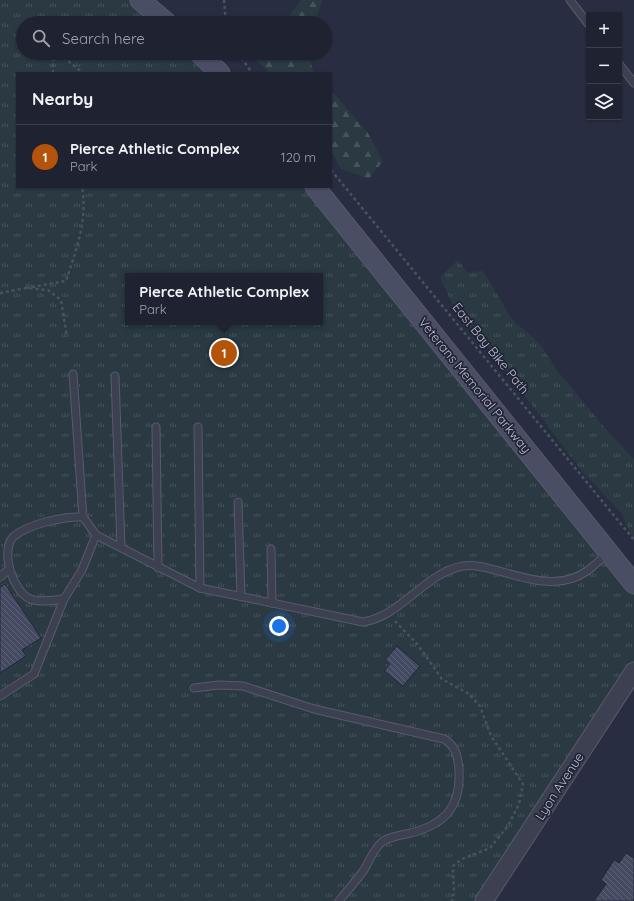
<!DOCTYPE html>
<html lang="en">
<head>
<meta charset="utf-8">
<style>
	:root { --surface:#1e2231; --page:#2b2f3d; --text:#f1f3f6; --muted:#a1a4ab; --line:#3c3f4d; --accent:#b45309 }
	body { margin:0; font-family:Quicksand,sans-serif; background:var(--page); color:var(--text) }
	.controls { position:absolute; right:12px; top:12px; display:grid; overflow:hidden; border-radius:0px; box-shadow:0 1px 3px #0004 }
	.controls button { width:36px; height:36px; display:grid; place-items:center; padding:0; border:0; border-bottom:1px solid var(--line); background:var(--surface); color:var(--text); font:20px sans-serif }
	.you { position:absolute; left:279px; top:626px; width:14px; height:14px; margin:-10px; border:3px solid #fff; border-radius:50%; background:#1a73e8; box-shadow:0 0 0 6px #1a73e833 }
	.badge { display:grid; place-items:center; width:26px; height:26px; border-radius:50%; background:var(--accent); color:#fff; font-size:13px; font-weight:700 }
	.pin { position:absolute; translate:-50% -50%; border:2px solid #fff; box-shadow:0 1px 4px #0006 }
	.popup { position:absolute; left:125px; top:273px; width:198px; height:52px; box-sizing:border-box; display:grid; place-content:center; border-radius:0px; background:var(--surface); filter:drop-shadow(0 1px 3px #0005); font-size:13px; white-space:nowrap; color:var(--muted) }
	.popup b { font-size:15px; color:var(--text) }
	.popup::after { content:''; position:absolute; left:50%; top:100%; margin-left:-8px; border:8px solid transparent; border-top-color:var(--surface) }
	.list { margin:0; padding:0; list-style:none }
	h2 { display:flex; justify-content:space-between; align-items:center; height:52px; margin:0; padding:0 16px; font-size:17px }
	h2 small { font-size:13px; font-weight:400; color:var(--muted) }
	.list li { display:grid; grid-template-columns:26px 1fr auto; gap:12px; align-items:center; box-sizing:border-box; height:64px; padding:0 16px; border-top:1px solid var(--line) }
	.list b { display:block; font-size:15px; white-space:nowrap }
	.list p { margin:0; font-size:13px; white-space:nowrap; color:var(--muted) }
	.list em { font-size:13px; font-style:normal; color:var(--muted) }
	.icon { flex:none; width:22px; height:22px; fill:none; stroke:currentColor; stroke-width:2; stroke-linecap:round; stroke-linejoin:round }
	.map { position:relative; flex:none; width:634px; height:901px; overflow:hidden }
	.search { position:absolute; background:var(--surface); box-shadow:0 1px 3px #0004; left:16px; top:16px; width:316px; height:44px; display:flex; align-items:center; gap:10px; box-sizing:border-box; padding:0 14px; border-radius:22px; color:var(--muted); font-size:15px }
	.panel { position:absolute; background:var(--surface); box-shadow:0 1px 3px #0004; left:16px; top:72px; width:316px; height:116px; border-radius:0px }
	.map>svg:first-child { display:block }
	.grass { fill:url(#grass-tufts); fill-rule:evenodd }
	.forest { fill:url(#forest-firs) }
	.building { fill:url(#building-back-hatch); stroke:#232638 }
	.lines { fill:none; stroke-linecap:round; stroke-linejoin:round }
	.service-casing { stroke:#575a6b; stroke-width:9 }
	.tertiary-casing { stroke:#575a6b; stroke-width:19 }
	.secondary-casing { stroke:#575a6b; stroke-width:21 }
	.path { stroke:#45555c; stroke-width:2.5; stroke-dasharray:3 3; stroke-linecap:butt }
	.service { stroke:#3c4051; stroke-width:7 }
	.tertiary { stroke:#3c4051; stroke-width:17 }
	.secondary { stroke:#4a4e64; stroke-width:19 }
	.labels { text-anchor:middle; stroke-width:3.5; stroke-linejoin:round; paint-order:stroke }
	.street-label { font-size:13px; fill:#b9bccb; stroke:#212436 }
</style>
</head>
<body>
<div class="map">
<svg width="634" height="901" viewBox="0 0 634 901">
	<defs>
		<pattern id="grass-tufts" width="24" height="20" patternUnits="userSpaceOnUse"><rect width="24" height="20" fill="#2a3942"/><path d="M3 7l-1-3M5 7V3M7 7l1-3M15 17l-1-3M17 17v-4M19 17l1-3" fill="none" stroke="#47545c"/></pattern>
		<pattern id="forest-firs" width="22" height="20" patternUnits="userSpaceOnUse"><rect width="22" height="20" fill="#2a3942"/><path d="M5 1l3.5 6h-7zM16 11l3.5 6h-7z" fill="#47545c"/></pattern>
		<pattern id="building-back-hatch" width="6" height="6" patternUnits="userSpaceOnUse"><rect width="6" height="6" fill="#444a61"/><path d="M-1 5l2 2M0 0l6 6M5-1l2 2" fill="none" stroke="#5d6276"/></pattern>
	</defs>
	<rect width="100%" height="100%" fill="#282d41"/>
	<g class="grass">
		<path d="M0 0H136L162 23H23V53H195L217 73H17V187H313L634 583V672L491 901H0ZM128 276H320V322H128Z"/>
		<path d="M458 260 467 272 483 271 514 322 532 336 543 348 556 369 604 427 634 459V541L621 513 582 471 487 346 454 308 440 277Z"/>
	</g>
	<g class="forest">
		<path d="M301 0H323L314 23H284Z"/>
		<path d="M260 53H307L314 73H270L255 59Z"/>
		<path d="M331 92 337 97 368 133 383 161 369 179 341 169 331 150Z"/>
	</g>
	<g class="building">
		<path d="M5 584 41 638 22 650 26 656 0 673V587Z"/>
		<path d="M397 646 420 666 403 686 384 671 390 664 385 660Z"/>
		<path d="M626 853 634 858V901H594L606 884 601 880 614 860 619 863Z"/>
	</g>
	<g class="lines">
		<g class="service-casing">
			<g id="service">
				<path d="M570 0 589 25"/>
				<path d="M619 64 634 83"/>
				<path d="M73 374 83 517 96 535 200 588 363 622C402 616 424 573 463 566 475 564 487 568 499 571 528 579 560 590 587 571 594 566 601 559 608 553"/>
				<path d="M115 376 121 547"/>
				<path d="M156 427 158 568"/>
				<path d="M198 427 200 588"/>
				<path d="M238 502 241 596"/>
				<path d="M83 517C64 516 28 524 13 537 0 552 13 591 30 599 40 603 54 600 64 599L82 570 96 535"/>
				<path d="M271 549 272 603"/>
				<path d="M0 577 8 570"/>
				<path d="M194 688 219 685 243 686 314 709 444 739C456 746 458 757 459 770 461 807 445 824 411 833 402 835 390 836 382 842 374 848 369 862 364 870 356 881 347 891 339 901"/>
				<path d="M0 696 34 674 64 599"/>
			</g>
		</g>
		<g class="tertiary-casing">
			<path id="tertiary" d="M484 901 634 671"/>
		</g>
		<g class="secondary-casing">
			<g id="secondary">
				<path d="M140 0 167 23"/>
				<path d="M199 53 220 73"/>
				<path d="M315 187 634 584"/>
			</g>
		</g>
		<g class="path">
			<path d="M224 0 226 23"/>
			<path d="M238 53 252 73"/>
			<path d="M53 73V60L58 57 67 60 83 73"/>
			<path d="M331 170 634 540"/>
			<path d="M26 288 66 281C76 250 88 220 82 187"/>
			<path d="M0 293 26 288 48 290 61 300 67 337"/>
			<path d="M395 621 418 645 442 679 469 694 480 706 491 736 523 784 519 804 508 826 490 848 462 859 453 866 454 893 452 901"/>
		</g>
		<use href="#service" class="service"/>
		<use href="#tertiary" class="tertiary"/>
		<use href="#secondary" class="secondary"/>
	</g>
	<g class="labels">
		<g class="street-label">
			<text transform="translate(491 348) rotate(51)" y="5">East Bay Bike Path</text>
			<text transform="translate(475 385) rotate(51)" y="5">Veterans Memorial Parkway</text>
			<text transform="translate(559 786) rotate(-57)" y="5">Lyon Avenue</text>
		</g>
	</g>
</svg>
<div class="controls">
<button>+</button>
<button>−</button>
<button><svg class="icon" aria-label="layers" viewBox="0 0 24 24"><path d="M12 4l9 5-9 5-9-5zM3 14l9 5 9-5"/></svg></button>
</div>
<div class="you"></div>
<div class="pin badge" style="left:224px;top:353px">1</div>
<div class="popup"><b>Pierce Athletic Complex</b>Park</div>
<div class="search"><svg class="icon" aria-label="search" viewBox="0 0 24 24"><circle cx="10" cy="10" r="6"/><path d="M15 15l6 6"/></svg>Search here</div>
<section class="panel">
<h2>Nearby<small></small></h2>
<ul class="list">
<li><span class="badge">1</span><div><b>Pierce Athletic Complex</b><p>Park</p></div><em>120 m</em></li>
</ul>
</section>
</div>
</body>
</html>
